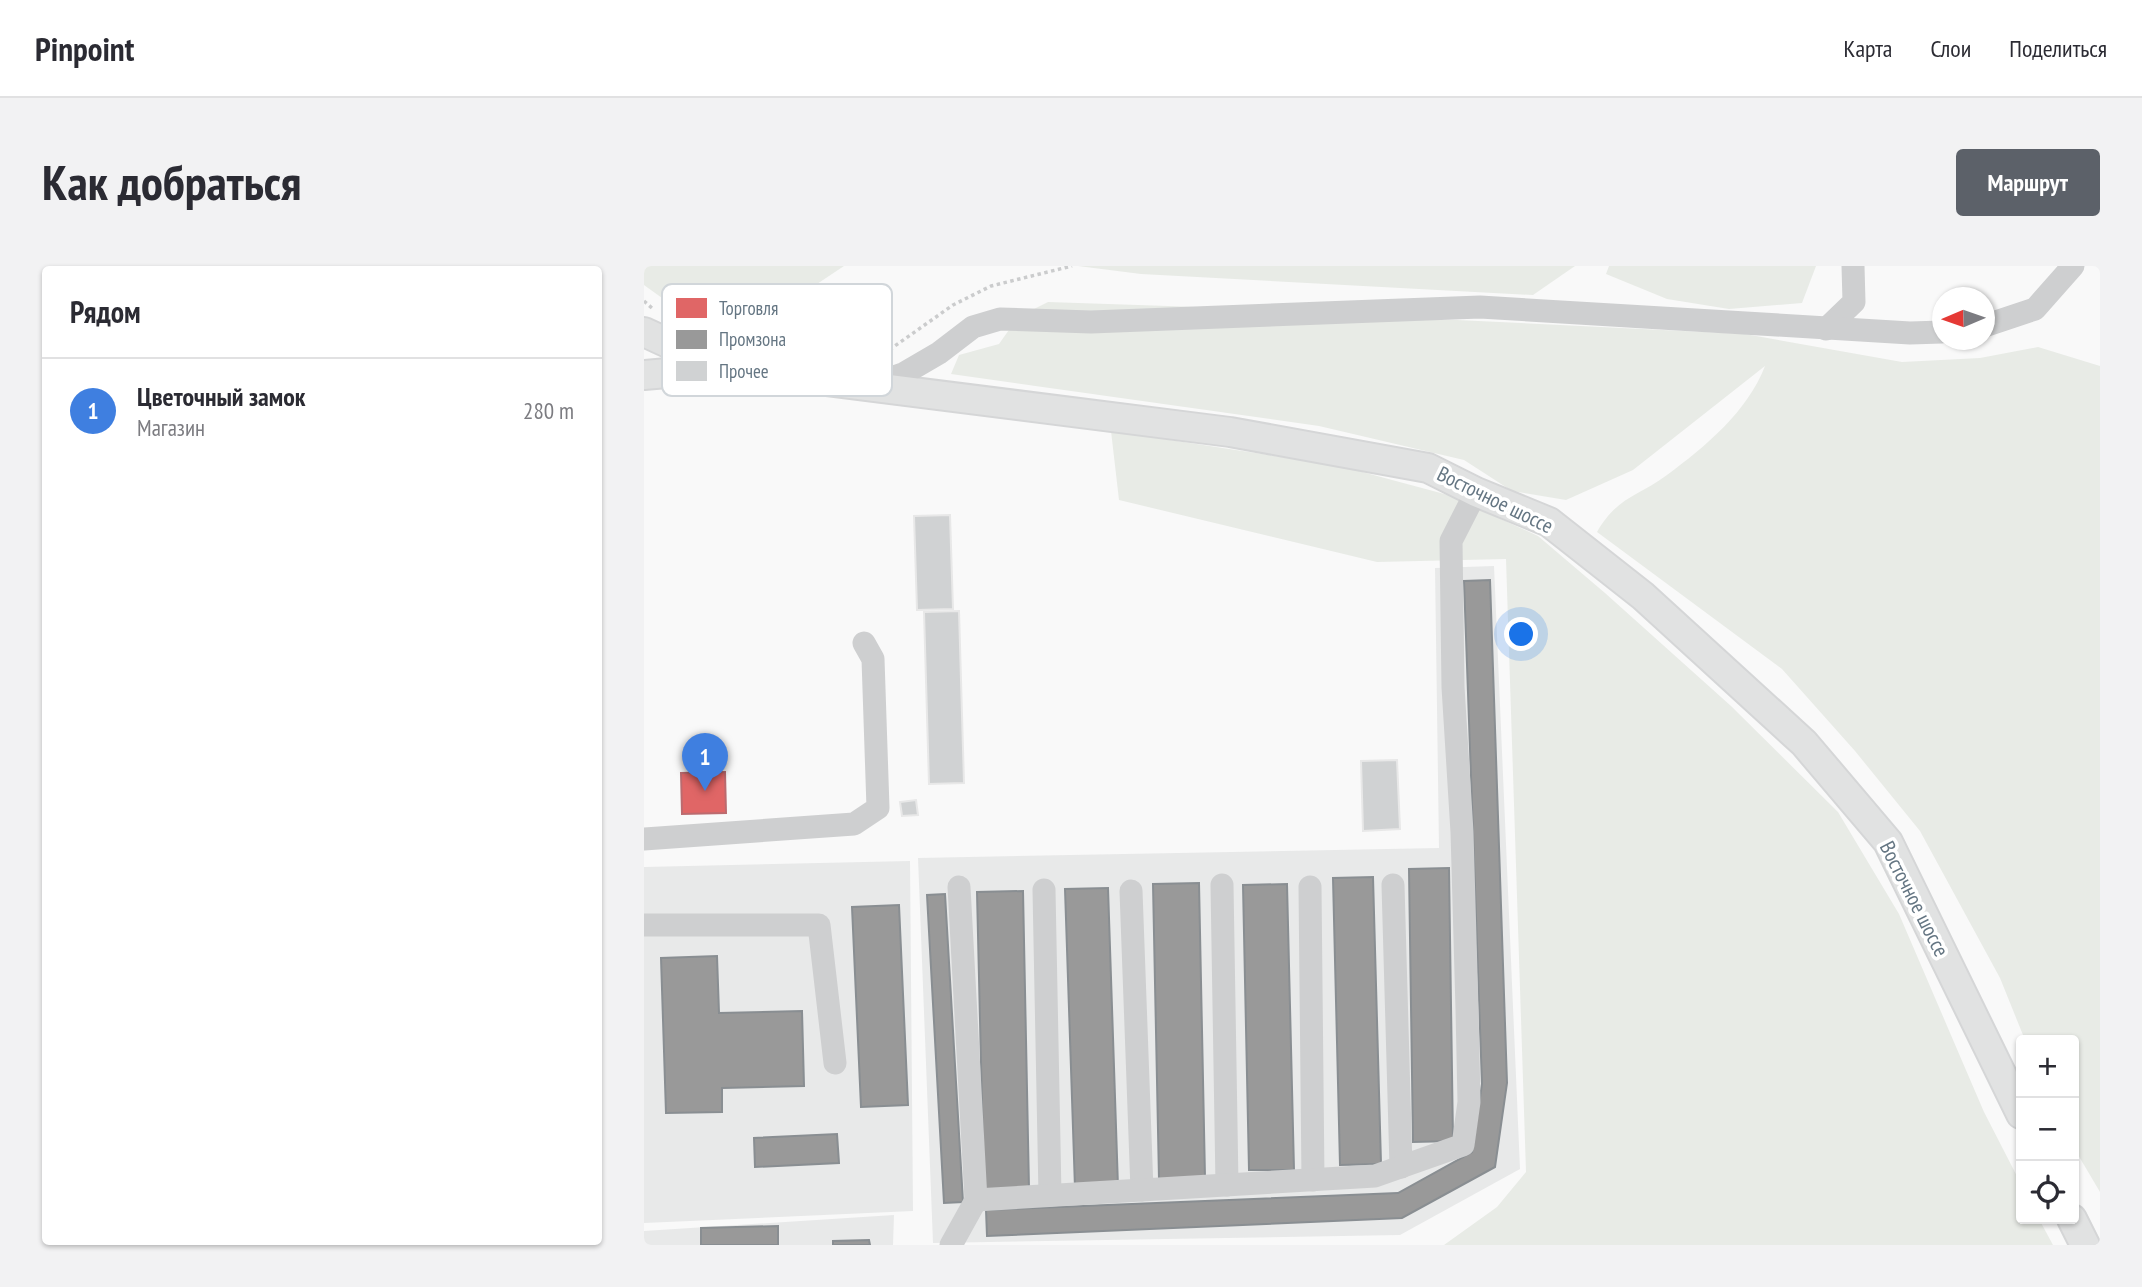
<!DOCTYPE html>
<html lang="ru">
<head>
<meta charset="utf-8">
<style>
	:root { --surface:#fff; --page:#f2f2f3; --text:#2b2b33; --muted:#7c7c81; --line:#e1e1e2; --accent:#5c6169 }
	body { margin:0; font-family:"PT Sans Narrow",sans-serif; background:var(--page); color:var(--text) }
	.controls { position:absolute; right:21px; bottom:21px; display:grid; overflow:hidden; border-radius:7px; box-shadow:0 2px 5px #0004 }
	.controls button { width:63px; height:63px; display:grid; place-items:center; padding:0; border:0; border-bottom:2px solid var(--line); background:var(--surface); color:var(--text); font:35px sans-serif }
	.compass { position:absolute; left:1288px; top:21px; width:63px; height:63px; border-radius:50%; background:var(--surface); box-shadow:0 2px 5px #0004; rotate:268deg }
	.you { position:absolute; left:878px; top:369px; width:24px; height:24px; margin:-18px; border:5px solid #fff; border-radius:50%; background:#1a73e8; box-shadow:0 0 0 10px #1a73e833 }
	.badge { display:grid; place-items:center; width:46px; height:46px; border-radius:50%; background:var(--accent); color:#fff; font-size:23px; font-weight:700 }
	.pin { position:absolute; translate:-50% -58px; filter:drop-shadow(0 2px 4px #0008) }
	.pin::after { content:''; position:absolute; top:37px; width:24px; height:21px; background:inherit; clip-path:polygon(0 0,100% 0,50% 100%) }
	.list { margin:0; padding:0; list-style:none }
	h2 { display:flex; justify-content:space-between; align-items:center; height:91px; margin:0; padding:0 28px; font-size:30px }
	h2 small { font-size:23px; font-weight:400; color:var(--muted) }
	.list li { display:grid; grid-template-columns:46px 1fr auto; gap:21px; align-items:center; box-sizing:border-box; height:105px; padding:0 28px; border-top:2px solid var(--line) }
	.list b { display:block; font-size:26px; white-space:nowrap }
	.list p { margin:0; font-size:23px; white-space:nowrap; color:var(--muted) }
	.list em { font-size:23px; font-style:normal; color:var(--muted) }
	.icon { flex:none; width:38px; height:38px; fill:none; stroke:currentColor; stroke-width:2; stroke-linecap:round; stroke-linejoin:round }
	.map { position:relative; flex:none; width:1456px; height:979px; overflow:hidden; border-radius:7px }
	header { display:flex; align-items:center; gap:42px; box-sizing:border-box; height:98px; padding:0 35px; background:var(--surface); border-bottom:2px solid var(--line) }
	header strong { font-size:33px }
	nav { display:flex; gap:38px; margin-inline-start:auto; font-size:24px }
	.intro { display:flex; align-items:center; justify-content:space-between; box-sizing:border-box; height:168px; padding:0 42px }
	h1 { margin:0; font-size:49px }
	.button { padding:18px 32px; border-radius:7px; background:var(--accent); color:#fff; font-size:24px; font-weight:700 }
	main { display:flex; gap:42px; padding:0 42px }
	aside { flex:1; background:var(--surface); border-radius:7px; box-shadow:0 2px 5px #0004 }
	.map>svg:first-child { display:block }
	.built { fill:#e8e9e9 }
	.green { fill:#e8ebe6 }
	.shops { fill:#e06666; stroke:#bb6b6f; stroke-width:2 }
	.industry { fill:#999; stroke:#898e92; stroke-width:2 }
	.building { fill:#d0d2d3; stroke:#e8e8e8; stroke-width:2 }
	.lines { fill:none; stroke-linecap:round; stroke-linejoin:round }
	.major-casing { stroke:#d5d6d7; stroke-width:32 }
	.path { stroke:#cbcccd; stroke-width:3.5; stroke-dasharray:3.5 3.5; stroke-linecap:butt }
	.minor { stroke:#cecfd0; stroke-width:23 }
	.major { stroke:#e1e2e2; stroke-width:28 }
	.labels { text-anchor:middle; stroke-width:7; stroke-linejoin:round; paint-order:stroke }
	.street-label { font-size:21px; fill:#657683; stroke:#fff }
	.key { fill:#fff; stroke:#d1d6da; stroke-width:2 }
	.key-label { font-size:19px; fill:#657683 }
</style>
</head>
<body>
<header>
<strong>Pinpoint</strong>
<nav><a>Карта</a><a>Слои</a><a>Поделиться</a></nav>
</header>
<div class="intro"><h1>Как добраться</h1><a class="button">Маршрут</a></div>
<main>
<aside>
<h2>Рядом<small></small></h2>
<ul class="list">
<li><span class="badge" style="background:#3f7fe0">1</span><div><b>Цветочный замок</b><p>Магазин</p></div><em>280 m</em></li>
</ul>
</aside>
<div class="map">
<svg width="1456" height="979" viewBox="0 0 1456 979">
	<rect width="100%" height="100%" fill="#f9f9f9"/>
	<g class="built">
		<path d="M850 300 876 903 756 969 289 977 274 592 795 582 791 302Z"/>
		<path d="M266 595 269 945 0 957V601Z"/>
		<path d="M250 949 249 979H0V965Z"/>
	</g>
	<g class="green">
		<path d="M0 0H200L167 22 64 53 18 32 0 19Z"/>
		<path d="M434 0H931L889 29 497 8Z"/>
		<path d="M965 0H1172L1158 37 1085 43 1023 33 962 8Z"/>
		<path d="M404 36 554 41 755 54H813L1101 68 1258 96 1336 92 1394 81 1456 100V926L1430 882V774H1381L1356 712 1276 565 1211 485 1138 403 953 266C973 231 993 231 1023 209 1061 181 1104 145 1121 100L989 204 922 234 868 225 820 194 675 160 307 108 315 89 355 78 374 51Z"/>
		<path d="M467 165 696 200 804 229 894 270 961 327 1087 440 1194 546 1255 648 1340 846 1377 918V953H1395L1409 979H800L853 941 882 906 862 293 733 296 475 234Z"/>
	</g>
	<path class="shops" d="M81 506 82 547 38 548 37 507Z"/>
	<g class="industry">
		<path d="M846 314 863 817 851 901 758 952 343 970 342 944 754 927 828 886 838 818 820 315Z"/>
		<path d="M805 602 809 875 769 876 765 603Z"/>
		<path d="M729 611 737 898 696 899 689 612Z"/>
		<path d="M555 617 561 912 515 913 509 618Z"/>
		<path d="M643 618 650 904H605L599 619Z"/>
		<path d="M464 622 474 921 431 922 421 623Z"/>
		<path d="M379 625 385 923 340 924 333 626Z"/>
		<path d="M301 628 319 936 300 937 283 629Z"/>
		<path d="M255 639 264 839 217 841 208 641Z"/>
		<path d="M73 690 75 747 158 745 160 820 78 822V846L22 847 17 692Z"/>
		<path d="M193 868 195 897 111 901 110 872Z"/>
		<path d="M134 960V979H57V962Z"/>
		<path d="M225 974 226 979H189V975Z"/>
	</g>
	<g class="building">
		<path d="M306 249 309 343 273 344 270 250Z"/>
		<path d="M315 345 320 517 285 518 280 346Z"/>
		<path d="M753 494 756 563 719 565 717 495Z"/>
		<path d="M272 534 274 549 258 550 256 536Z"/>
	</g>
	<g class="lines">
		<g class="major-casing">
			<g id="major">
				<path d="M0 66 76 101"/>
				<path d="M0 109 79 102 586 166 784 202 832 226 905 256 999 330 1160 477 1244 576 1377 848"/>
				<path d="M1428 953 1441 979"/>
			</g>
		</g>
		<g class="path">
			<path d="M0 35 9 43"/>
			<path d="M53 63 238 89 309 39 347 20 428 0"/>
		</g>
		<g class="minor">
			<path d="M1340 60 1391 43 1429 0"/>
			<path d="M1182 63 1210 36 1209 0"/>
			<path d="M224 120 259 108 295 87 329 61 356 53 447 56 836 41 1266 67 1298 66"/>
			<path d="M0 573 210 558 234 542 229 393 220 377"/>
			<path d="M578 619 583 919"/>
			<path d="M749 619 757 901"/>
			<path d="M666 621 669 914"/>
			<path d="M400 624 406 929"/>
			<path d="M487 625 498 924"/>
			<path d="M0 659H175L191 797"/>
			<path d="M332 934 731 910 819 879 825 836 823 743 818 566 809 421 807 275 832 226"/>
			<path d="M307 979 332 934 315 621"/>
		</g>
		<use href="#major" class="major"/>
	</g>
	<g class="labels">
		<g class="street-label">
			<text transform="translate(851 234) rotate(26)" y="7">Восточное шоссе</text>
			<text transform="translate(1270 633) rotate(63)" y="7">Восточное шоссе</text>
		</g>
	</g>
	<rect x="18" y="18" width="230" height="112" rx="10" class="key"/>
	<rect x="32" y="32" width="31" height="20" fill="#e06666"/>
	<rect x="32" y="64" width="31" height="19" fill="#999"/>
	<rect x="32" y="95" width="31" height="20" fill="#d0d2d3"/>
	<g class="key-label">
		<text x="75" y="49">Торговля</text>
		<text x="75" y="80">Промзона</text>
		<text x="75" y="112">Прочее</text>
	</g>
</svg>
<div class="controls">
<button>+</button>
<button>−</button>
<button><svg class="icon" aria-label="locate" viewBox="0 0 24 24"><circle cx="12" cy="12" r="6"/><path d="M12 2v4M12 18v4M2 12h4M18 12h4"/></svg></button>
</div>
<svg class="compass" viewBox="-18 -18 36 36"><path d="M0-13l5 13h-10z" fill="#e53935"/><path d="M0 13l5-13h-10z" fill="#7c7c81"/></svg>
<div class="you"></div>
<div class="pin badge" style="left:61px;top:525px;background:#3f7fe0">1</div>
</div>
</main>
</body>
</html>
